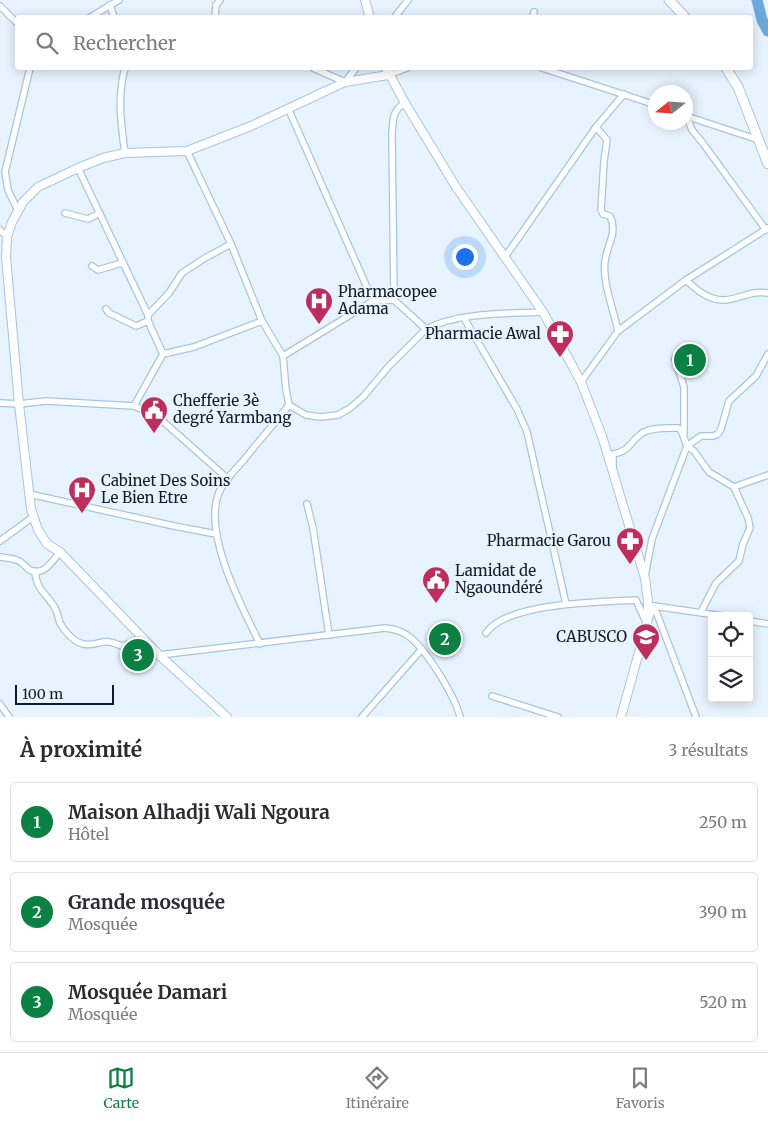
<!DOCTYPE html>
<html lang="fr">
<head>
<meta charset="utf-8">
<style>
	:root { --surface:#fff; --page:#f2f2f3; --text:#2b2b33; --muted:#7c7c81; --line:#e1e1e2; --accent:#0b8043 }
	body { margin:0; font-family:Merriweather,serif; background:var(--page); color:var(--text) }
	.controls { position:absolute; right:15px; bottom:15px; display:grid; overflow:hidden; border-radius:5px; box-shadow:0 2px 12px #0003 }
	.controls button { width:45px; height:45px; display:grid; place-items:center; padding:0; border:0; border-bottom:1px solid var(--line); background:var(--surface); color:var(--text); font:25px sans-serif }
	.compass { position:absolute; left:648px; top:85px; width:45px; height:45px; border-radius:50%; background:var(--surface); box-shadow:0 2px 12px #0003; rotate:253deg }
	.scale { position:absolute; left:15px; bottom:12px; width:99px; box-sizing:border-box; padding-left:5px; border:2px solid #101c25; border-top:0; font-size:14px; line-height:18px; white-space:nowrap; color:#101c25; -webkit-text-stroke:4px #e7f3fe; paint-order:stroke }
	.you { position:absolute; left:464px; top:256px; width:18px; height:18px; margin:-12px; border:4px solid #fff; border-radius:50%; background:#1a73e8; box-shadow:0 0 0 8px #1a73e833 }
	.badge { display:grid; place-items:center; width:32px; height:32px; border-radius:50%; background:var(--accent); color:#fff; font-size:16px; font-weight:700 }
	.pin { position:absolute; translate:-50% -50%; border:2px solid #fff; box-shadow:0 1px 5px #0006 }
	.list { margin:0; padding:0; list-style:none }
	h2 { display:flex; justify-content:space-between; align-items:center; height:65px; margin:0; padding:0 20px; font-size:21px }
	h2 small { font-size:16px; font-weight:400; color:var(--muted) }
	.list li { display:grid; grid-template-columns:32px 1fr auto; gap:15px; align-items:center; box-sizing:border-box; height:80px; margin:0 10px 10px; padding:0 10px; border:1px solid var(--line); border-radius:5px }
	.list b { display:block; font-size:19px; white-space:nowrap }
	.list p { margin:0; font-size:16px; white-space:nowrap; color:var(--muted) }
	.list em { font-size:16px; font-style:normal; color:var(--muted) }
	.icon { flex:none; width:28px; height:28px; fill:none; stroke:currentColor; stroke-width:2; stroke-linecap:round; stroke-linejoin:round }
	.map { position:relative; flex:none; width:768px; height:717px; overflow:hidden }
	.search { position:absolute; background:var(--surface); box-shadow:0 2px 12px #0003; left:15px; right:15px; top:15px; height:55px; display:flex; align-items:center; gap:12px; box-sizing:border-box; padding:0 18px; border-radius:5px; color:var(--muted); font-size:19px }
	.sheet { height:335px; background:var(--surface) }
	nav { display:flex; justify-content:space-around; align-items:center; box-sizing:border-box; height:70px; border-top:1px solid var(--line); background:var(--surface); font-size:14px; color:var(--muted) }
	nav a { display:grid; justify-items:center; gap:2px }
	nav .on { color:var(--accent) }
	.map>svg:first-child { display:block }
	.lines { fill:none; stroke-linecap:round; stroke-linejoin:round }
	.river { stroke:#6ca8db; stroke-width:11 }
	.street-casing { stroke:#a7c5e0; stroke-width:8 }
	.secondary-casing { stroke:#a7c5e0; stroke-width:10 }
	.primary-casing { stroke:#a7c5e0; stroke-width:11 }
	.street { stroke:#fff; stroke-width:5.5 }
	.secondary { stroke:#fff; stroke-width:8 }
	.primary { stroke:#fff; stroke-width:9 }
	.labels { text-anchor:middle; stroke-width:4; stroke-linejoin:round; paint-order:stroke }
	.poi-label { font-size:15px; fill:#101c25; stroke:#e7f3fe; text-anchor:start }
</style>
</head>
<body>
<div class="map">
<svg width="768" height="717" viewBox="0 0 768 717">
	<rect width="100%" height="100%" fill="#e7f3fe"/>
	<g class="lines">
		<path class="river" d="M757 0 762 20 768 31"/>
		<g class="street-casing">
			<g id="street">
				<path d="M110 5 114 18"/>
				<path d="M0 6 18 24"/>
				<path d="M89 18 119 0"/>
				<path d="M215 18 216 5 220 0"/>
				<path d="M394 18 408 0"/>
				<path d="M533 18 534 12"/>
				<path d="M125 68C117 96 121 125 125 153"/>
				<path d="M313 68 345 82 356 68"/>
				<path d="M542 68 656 105"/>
				<path d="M388 75 407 68"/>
				<path d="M405 103C392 110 393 121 392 134L394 300 426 329C459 312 506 314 543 312"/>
				<path d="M288 108 373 301"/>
				<path d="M686 116 759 140"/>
				<path d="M687 117 692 130 702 142 766 230"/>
				<path d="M596 127 607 140 604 161 601 210 603 214 610 216C618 232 607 245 605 261 602 282 614 311 618 331"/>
				<path d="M187 151 231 244 262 321 283 356"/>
				<path d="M78 168 148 315V321L163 354"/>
				<path d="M18 211 8 190 5 172 30 68"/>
				<path d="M65 213 88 219 100 213"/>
				<path d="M0 230 7 237"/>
				<path d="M505 257 596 127 624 94"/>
				<path d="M92 266 98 270 122 263"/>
				<path d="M686 280C697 290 709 301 725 300 740 299 751 290 768 293"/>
				<path d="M394 300 373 301 283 356 286 390 289 405 306 415 320 417 338 415 350 408 363 397 389 366 426 329"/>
				<path d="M106 309 109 313 136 326 148 321"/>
				<path d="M148 315 169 293 182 273 205 258 231 244"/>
				<path d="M464 318 517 409 527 432 566 604"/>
				<path d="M675 359 684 387V433"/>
				<path d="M581 382 618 331 686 280 768 228"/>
				<path d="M0 403 19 404 46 401 134 406 157 416 228 479"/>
				<path d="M134 406 163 354 194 347 262 321"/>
				<path d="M613 466V454C632 450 629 442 642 433 652 427 668 428 678 428L681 430 687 446 694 451 709 472 734 487 768 475"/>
				<path d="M29 494 174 526 216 534"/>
				<path d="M307 504 313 528 329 635"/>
				<path d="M0 541 33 517"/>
				<path d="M0 557C6 558 14 558 19 561 24 563 26 569 32 571 45 575 53 560 60 552"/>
				<path d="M35 571C36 590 47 594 55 608 58 613 58 618 60 623 64 631 74 642 83 644 99 647 102 636 121 646L144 640"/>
				<path d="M645 576 652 539 687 446 701 436H713L718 434 721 429 729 401 756 376 768 354"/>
				<path d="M654 606 696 717"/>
				<path d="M701 612 716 583 739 561 743 544 750 528 748 518 734 487"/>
				<path d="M649 619 654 606 723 616"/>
				<path d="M749 621 768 624"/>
				<path d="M486 633C507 602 600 602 636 600L646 622"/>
				<path d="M260 644C242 607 204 537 218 495 222 483 234 471 243 461 258 442 274 424 289 405"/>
				<path d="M159 655 385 628C393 629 400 630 407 635 425 647 455 696 460 717"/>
				<path d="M492 696 558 717"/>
				<path d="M0 704 9 717"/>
				<path d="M362 717 421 650"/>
			</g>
		</g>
		<g class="secondary-casing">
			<g id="secondary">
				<path d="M365 0 370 18"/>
				<path d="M386 68 405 103 456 187 543 312 567 356 581 382 602 436 645 578 648 602 647 623 621 717"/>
				<path d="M227 717 159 655 60 552 47 544 38 530 31 509 19 404 6 257 7 237 12 222 23 202 38 187 78 168 103 158 125 153 187 151 251 126 345 82 388 75"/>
			</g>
		</g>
		<g class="primary-casing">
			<g id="primary">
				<path d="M669 0 686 18"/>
				<path d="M726 68 738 87 768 164"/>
			</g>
		</g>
		<use href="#street" class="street"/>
		<use href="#secondary" class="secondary"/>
		<use href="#primary" class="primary"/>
	</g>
	<defs>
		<g id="hospital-pin" transform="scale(1.4375)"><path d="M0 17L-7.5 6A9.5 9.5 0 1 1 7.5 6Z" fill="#bd2e5c" stroke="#e7f3fe"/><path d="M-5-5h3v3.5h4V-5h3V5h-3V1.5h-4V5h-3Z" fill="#fff"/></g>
		<g id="pharmacy-pin" transform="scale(1.4375)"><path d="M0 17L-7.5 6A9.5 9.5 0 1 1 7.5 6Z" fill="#bd2e5c" stroke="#e7f3fe"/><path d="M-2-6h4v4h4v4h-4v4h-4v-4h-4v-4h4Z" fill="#fff"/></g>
		<g id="civic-pin" transform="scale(1.4375)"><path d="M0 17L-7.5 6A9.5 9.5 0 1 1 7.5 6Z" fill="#bd2e5c" stroke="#e7f3fe"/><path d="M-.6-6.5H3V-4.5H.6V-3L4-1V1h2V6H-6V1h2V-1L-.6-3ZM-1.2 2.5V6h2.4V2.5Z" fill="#fff"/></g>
		<g id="university-pin" transform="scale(1.4375)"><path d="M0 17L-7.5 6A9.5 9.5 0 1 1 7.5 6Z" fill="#bd2e5c" stroke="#e7f3fe"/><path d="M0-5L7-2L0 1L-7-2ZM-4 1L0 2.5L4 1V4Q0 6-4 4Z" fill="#fff"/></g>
	</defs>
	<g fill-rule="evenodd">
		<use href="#hospital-pin" x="319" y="301"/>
		<use href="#pharmacy-pin" x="560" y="334"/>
		<use href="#civic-pin" x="154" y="410"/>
		<use href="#hospital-pin" x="82" y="490"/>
		<use href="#pharmacy-pin" x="630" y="541"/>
		<use href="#civic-pin" x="436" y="580"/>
		<use href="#university-pin" x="646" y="637"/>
	</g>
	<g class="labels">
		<g class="poi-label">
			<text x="338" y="297">Pharmacopee<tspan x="338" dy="17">Adama</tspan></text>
			<text x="541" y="339" text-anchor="end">Pharmacie Awal</text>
			<text x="173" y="406">Chefferie 3è<tspan x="173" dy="17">degré Yarmbang</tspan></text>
			<text x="101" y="486">Cabinet Des Soins<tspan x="101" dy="17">Le Bien Etre</tspan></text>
			<text x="611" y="546" text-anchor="end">Pharmacie Garou</text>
			<text x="455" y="576">Lamidat de<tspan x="455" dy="17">Ngaoundéré</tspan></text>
			<text x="627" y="642" text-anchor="end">CABUSCO</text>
		</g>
	</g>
</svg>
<div class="controls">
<button><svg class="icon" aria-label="locate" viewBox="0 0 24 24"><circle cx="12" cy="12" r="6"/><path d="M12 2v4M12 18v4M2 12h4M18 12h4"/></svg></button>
<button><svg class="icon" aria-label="layers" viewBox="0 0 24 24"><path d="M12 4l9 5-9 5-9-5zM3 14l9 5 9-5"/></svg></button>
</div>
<svg class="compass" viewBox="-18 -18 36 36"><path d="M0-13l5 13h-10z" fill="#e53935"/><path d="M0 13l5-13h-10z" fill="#7c7c81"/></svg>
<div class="scale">100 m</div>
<div class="you"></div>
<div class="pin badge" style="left:690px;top:360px">1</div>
<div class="pin badge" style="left:445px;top:639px">2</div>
<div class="pin badge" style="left:138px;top:655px">3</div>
<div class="search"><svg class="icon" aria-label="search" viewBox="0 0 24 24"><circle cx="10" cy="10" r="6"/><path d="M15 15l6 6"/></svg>Rechercher</div>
</div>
<section class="sheet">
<h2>À proximité<small>3 résultats</small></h2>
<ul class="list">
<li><span class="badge">1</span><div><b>Maison Alhadji Wali Ngoura</b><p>Hôtel</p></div><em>250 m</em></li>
<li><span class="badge">2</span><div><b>Grande mosquée</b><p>Mosquée</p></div><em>390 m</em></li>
<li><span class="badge">3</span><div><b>Mosquée Damari</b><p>Mosquée</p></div><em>520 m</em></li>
</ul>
</section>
<nav>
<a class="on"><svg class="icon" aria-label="map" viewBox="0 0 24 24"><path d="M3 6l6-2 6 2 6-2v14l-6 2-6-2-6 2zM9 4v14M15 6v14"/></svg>Carte</a>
<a><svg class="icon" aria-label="directions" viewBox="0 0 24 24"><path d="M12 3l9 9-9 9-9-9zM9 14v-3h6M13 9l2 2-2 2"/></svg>Itinéraire</a>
<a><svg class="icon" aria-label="saved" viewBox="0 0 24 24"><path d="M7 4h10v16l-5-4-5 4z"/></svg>Favoris</a>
</nav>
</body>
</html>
